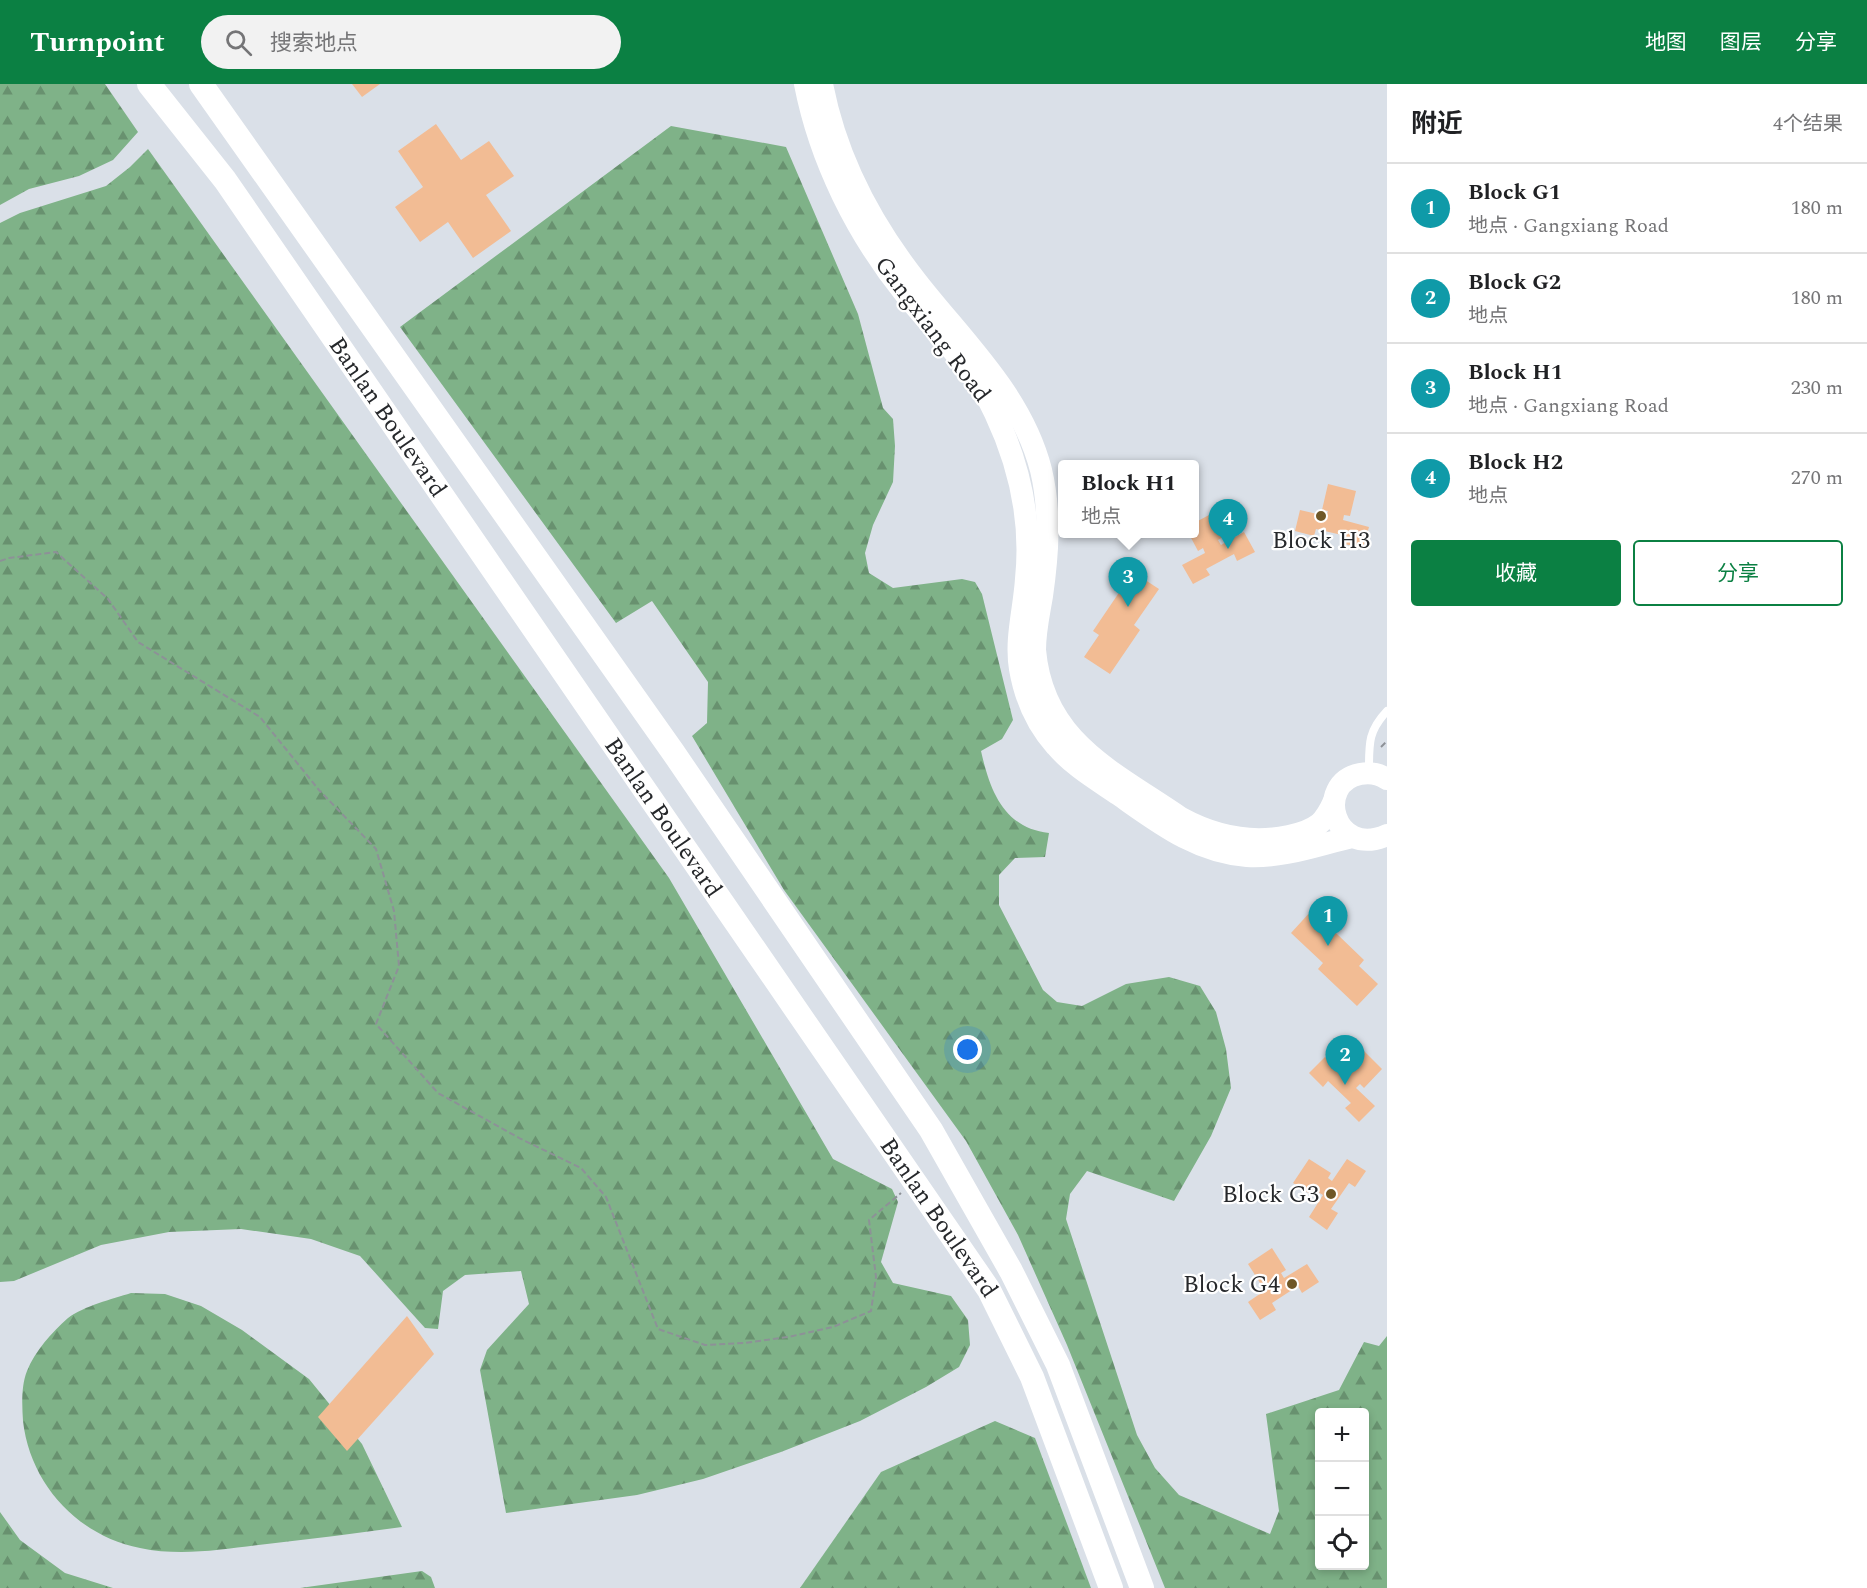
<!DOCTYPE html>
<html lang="zh">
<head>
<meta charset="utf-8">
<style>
	:root { --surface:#fff; --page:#f2f2f2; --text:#202124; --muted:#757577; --line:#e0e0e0; --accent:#0b8043 }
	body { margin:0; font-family:Spectral,"Noto Sans SC",serif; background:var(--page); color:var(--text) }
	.controls { position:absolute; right:18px; bottom:18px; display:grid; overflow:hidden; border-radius:6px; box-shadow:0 3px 9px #0003 }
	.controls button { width:54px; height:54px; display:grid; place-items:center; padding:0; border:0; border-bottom:2px solid var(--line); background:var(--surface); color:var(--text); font:30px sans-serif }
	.you { position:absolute; left:968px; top:966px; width:21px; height:21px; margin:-15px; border:4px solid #fff; border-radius:50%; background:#1a73e8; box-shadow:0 0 0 9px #1a73e833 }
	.badge { display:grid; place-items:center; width:39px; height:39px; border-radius:50%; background:var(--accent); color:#fff; font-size:20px; font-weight:700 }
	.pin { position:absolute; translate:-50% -50px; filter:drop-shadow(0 2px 3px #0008) }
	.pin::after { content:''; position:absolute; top:32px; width:21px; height:18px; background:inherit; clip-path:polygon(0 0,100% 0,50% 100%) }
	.popup { position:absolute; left:1058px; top:376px; width:141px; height:78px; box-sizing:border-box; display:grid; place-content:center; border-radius:6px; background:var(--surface); filter:drop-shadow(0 2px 4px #0005); font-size:20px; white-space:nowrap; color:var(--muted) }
	.popup b { font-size:22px; color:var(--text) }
	.popup::after { content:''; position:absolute; left:50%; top:100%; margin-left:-12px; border:12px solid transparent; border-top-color:var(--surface) }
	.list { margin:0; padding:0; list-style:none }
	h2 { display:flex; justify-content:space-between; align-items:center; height:78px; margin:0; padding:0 24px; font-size:26px }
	h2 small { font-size:20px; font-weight:400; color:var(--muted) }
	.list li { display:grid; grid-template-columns:39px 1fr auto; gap:18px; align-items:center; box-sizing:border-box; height:90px; padding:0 24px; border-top:2px solid var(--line) }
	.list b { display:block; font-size:22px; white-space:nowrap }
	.list p { margin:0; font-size:20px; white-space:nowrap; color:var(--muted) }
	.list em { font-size:20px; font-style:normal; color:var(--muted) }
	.actions { display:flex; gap:12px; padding:18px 24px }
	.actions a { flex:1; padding:14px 0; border:2px solid var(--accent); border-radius:6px; text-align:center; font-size:21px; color:var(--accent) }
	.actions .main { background:var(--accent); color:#fff }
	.icon { flex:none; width:33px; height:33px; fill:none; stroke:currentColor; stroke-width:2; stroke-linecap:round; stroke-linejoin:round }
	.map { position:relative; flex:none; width:1387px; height:1504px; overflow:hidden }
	header { display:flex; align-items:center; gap:36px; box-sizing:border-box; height:84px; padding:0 30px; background:var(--accent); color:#fff }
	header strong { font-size:28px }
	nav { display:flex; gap:33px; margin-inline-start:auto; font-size:21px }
	.search { width:420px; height:54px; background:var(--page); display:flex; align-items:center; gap:15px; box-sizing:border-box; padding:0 21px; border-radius:33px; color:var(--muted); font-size:22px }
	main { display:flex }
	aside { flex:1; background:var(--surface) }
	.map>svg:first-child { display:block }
	.forest { fill:url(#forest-firs); fill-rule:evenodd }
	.building { fill:#f2bc94 }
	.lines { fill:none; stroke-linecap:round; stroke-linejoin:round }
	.path { stroke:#8d9197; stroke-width:2; stroke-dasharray:6 3; stroke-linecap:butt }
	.lane { stroke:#fff; stroke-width:8 }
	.secondary { stroke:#fff; stroke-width:22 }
	.primary { stroke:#fff; stroke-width:24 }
	.poi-dot { fill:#6f5727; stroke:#fff; stroke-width:2 }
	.labels { text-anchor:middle; stroke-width:4.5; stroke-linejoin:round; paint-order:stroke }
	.street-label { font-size:24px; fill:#26282b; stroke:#fff }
	.poi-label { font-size:24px; fill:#26282b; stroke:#fff; text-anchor:end }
</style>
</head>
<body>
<header>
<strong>Turnpoint</strong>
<div class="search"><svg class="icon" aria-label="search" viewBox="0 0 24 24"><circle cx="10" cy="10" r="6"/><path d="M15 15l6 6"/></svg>搜索地点</div>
<nav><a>地图</a><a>图层</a><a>分享</a></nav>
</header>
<main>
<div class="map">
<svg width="1387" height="1504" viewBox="0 0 1387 1504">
	<defs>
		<pattern id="forest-firs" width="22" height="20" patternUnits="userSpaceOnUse" patternTransform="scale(1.5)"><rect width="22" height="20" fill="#7fb288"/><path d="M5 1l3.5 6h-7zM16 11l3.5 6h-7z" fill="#68916f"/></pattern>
	</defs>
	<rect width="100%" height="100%" fill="#dae0e8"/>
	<g class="forest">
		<path d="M0 0H105L138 48 113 76 79 92 29 105 0 121Z"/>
		<path d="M671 42 786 63 858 230 883 324 893 335 895 362 893 398 873 441 865 469 869 489 893 504 962 495 975 498 982 510 1013 636 1002 655 981 667C990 707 1004 744 1049 749L1045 773 1015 774 999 791V821L1043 906 1057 918 1082 922 1126 900 1169 893 1200 902 1216 928 1226 965 1231 1004 1211 1052 1174 1117 1087 1087 1070 1110 1066 1135 1137 1351 1155 1384 1179 1411 1270 1450 1279 1427 1266 1330 1339 1306 1364 1258 1379 1262 1387 1252V1504H1165L1067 1261 1018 1151 966 1057 784 806 692 652 707 639 708 598 652 517 616 539 400 243ZM1320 1328H1364V1482H1320Z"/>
		<path d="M148 65 669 794 833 1075 892 1105 898 1118 881 1178 893 1199 951 1212 968 1236 970 1261 959 1283 926 1303 860 1337 781 1368 703 1395 637 1411 506 1429 480 1286 487 1266 529 1220 521 1187 465 1191 443 1207 438 1245 425 1244 360 1172 311 1155 241 1145 169 1148 101 1161 14 1197 0 1198V139L20 129 106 102 130 83Z"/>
		<path d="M131 1209 165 1210 201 1222 242 1246 309 1295 362 1360 402 1443C357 1449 312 1455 267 1460 225 1465 182 1473 140 1464 78 1452 30 1400 23 1337 22 1321 21 1302 27 1287 35 1267 52 1248 68 1234 84 1222 112 1215 131 1209Z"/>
		<path d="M995 1337 1035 1354 1091 1504H800L881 1388Z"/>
		<path d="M0 1428 20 1456 65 1489 113 1504H0Z"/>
		<path d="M422 1487 431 1493 435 1504H300Z"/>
	</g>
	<g class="building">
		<path d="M352 0H380L362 13Z"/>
		<path d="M436 40 461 76 489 57 514 92 486 111 511 147 473 174 448 138 420 158 395 123 423 103 398 67Z"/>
		<path d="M1328 400 1356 407 1350 432 1344 431 1343 436 1369 443 1363 464 1344 460 1346 452 1316 445 1314 452 1295 447 1300 426 1326 432 1328 427 1322 426Z"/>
		<path d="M1211 430 1223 453 1218 456 1221 461 1244 448 1255 468 1237 477 1234 470 1206 485 1210 491 1193 500 1182 481 1205 469 1203 464 1198 467 1189 450H1194V439Z"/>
		<path d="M1133 488 1159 505 1134 541 1140 546 1110 590 1084 573 1099 551 1093 547Z"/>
		<path d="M1312 826 1364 876 1359 882 1378 900 1357 922 1318 885 1323 879 1291 849Z"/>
		<path d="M1362 965 1382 985 1364 1004 1360 1000 1356 1004 1375 1022 1359 1038 1345 1024 1351 1019 1328 997 1323 1003 1309 989 1325 973 1344 992 1348 988 1343 984Z"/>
		<path d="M1309 1075 1331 1089 1328 1094 1332 1097 1347 1075 1366 1087 1355 1103 1349 1099 1331 1125 1338 1129 1327 1146 1309 1133 1323 1111 1318 1108 1315 1113 1293 1099Z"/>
		<path d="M1272 1164 1286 1186 1281 1189 1284 1194 1307 1180 1319 1198 1302 1209 1298 1202 1272 1219 1276 1226 1260 1236 1248 1218 1270 1203 1267 1198 1262 1202 1248 1180Z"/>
		<path d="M407 1232 434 1270 347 1367 318 1333Z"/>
	</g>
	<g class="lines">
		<g class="path">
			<path d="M0 477 9 474 56 468 108 515 138 558 260 633 319 706 376 765 394 827 399 882 376 940 438 1009 521 1055 581 1084 606 1113 658 1245 705 1261 744 1259 788 1253 833 1243 871 1227 876 1193 869 1136 901 1109"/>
			<path d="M1381 663 1387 657"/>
		</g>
		<path class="lane" d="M1369 687C1369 660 1368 647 1387 627"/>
		<g class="secondary">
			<path d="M805 0C820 77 857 150 905 210 936 249 974 284 995 329 1020 382 1032 437 1026 495 1024 526 1015 555 1020 585 1025 614 1037 641 1056 662 1073 682 1097 696 1119 711 1159 739 1196 768 1247 772 1284 774 1317 761 1352 753"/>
			<path d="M822 0C836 73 872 141 917 198 963 257 1022 311 1041 386 1051 428 1048 470 1042 512 1039 530 1035 547 1035 566 1043 658 1113 687 1181 734 1214 752 1251 760 1289 752 1299 750 1310 747 1319 740 1326 734 1330 726 1334 717"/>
			<path d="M1387 695C1378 689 1370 688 1360 690 1314 699 1333 775 1387 751"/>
		</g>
		<g class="primary">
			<path id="s1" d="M149 0 225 96 989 1206 1032 1293 1111 1504"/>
			<path d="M201 0 673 668 931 1046 1011 1187 1058 1281 1142 1504"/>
		</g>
	</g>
	<g class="poi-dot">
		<circle cx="1321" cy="432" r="6"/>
		<circle cx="1331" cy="1110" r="6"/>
		<circle cx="1292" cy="1200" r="6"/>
	</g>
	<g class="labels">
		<g class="street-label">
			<text transform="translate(933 245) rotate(53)" y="8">Gangxiang Road</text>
			<text dy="8" stroke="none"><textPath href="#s1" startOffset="410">Banlan Boulevard</textPath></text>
			<text dy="8" stroke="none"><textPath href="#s1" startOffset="896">Banlan Boulevard</textPath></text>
			<text dy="8" stroke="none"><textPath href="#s1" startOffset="1382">Banlan Boulevard</textPath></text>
		</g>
		<g class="poi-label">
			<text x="1321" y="464" text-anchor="middle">Block H3</text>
			<text x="1319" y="1118">Block G3</text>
			<text x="1280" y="1208">Block G4</text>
		</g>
	</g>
</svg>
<div class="controls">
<button>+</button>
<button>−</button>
<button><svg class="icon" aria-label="locate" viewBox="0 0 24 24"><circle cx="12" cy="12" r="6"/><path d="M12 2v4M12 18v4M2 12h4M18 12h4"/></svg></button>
</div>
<div class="you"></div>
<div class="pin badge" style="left:1328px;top:862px;background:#0f9aa8">1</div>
<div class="pin badge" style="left:1345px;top:1001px;background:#0f9aa8">2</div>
<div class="pin badge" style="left:1128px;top:523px;background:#0f9aa8">3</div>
<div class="popup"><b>Block H1</b>地点</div>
<div class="pin badge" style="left:1228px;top:465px;background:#0f9aa8">4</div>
</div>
<aside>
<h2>附近<small>4个结果</small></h2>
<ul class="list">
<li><span class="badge" style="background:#0f9aa8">1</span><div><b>Block G1</b><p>地点 · Gangxiang Road</p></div><em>180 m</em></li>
<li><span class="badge" style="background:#0f9aa8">2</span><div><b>Block G2</b><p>地点</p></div><em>180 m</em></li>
<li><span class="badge" style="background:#0f9aa8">3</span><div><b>Block H1</b><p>地点 · Gangxiang Road</p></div><em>230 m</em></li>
<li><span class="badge" style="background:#0f9aa8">4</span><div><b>Block H2</b><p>地点</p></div><em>270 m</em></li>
</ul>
<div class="actions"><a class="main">收藏</a><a>分享</a></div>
</aside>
</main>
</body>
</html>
